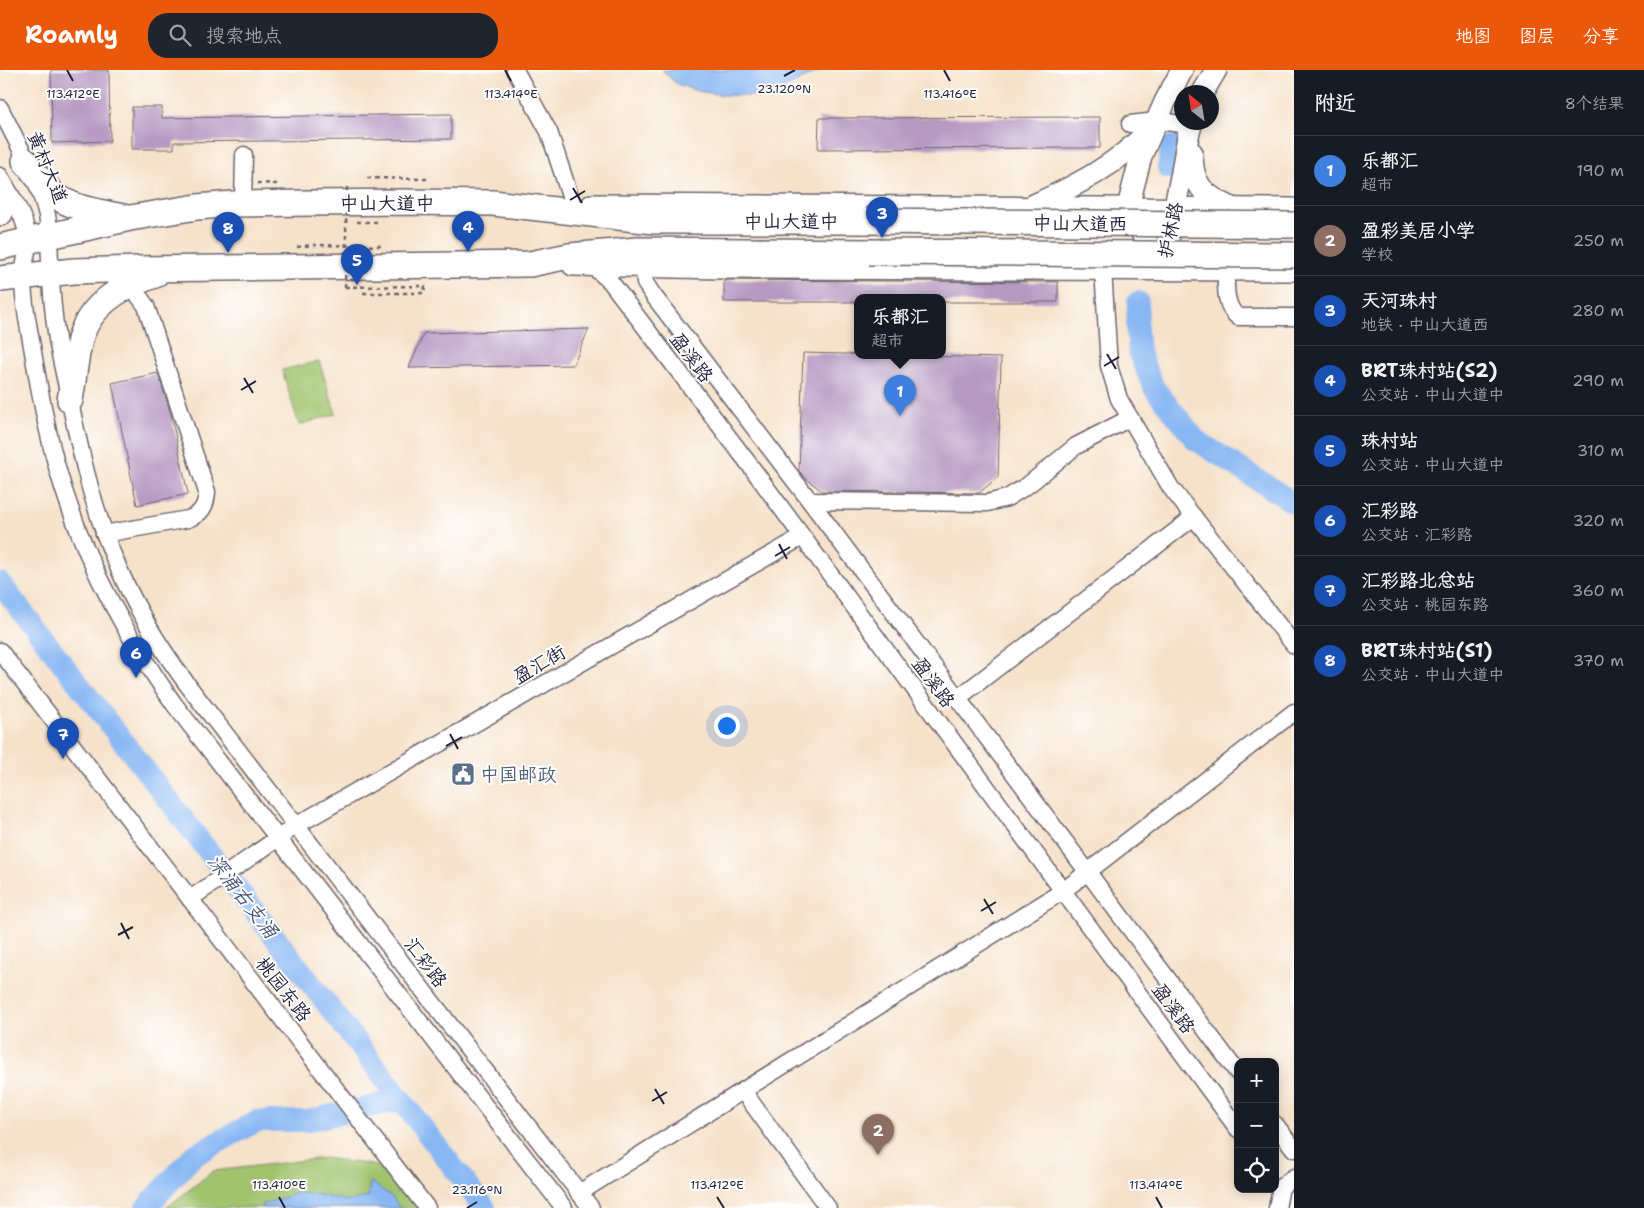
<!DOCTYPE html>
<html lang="zh">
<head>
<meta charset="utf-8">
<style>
	:root { --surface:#171b24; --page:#20242c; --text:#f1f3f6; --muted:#9ea1a6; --line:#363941; --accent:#ea580c }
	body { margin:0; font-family:"Shantell Sans","LXGW WenKai TC",sans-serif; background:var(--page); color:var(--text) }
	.controls { position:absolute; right:15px; bottom:15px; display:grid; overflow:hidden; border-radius:10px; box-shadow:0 2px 12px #0003 }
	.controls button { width:45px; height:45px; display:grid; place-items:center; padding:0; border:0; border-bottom:1px solid var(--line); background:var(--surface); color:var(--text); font:25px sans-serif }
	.compass { position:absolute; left:1174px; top:15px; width:45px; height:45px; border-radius:50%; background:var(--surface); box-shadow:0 2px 12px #0003; rotate:330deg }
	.you { position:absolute; left:726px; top:655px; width:18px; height:18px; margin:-12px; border:4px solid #fff; border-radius:50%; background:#1a73e8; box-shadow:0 0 0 8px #1a73e833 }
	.badge { display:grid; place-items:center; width:32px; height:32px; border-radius:50%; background:var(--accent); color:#fff; font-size:16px; font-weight:700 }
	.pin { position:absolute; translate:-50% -41px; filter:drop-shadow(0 1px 2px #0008) }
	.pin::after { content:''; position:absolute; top:26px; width:18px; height:15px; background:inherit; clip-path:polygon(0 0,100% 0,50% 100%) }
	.popup { position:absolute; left:854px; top:224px; width:92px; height:65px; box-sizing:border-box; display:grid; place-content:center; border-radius:10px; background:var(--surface); filter:drop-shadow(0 1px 4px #0005); font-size:16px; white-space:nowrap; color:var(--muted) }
	.popup b { font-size:19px; color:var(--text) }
	.popup::after { content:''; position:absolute; left:50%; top:100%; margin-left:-10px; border:10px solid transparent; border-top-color:var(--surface) }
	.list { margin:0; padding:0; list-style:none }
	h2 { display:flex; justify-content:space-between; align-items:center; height:65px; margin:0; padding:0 20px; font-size:21px }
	h2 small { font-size:16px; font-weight:400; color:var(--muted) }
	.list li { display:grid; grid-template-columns:32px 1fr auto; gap:15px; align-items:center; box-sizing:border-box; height:70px; padding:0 20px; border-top:1px solid var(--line) }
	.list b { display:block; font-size:19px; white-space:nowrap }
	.list p { margin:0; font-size:16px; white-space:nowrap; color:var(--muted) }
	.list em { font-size:16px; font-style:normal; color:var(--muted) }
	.icon { flex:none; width:28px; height:28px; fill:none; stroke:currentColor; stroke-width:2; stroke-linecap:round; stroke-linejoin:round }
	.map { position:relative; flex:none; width:1294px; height:1138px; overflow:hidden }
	header { display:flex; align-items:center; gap:30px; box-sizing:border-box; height:70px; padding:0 25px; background:var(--accent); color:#fff }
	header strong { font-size:24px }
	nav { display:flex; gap:28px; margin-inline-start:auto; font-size:18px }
	.search { width:350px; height:45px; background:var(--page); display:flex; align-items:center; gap:12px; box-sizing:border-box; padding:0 18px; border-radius:20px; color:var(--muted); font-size:19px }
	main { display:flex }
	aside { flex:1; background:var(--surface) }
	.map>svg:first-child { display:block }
	.green { fill:#a1c36d; stroke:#627254 }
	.water { fill:#88b7f3; stroke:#556c97 }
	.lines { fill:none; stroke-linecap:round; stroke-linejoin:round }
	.river { stroke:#88b7f3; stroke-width:22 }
	.building { fill:#b69ac2 }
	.minor-casing { stroke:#6c656d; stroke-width:19 }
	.major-casing { stroke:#6c656d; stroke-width:24 }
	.highway-casing { stroke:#6c656d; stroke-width:28 }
	.path { stroke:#6c656d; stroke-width:2.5; stroke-dasharray:4 4; stroke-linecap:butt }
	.minor { stroke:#fff; stroke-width:16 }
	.major { stroke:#fff; stroke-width:21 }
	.highway { stroke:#fff; stroke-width:25 }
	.highway-bridge-casing { stroke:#6c656d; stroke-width:28; stroke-linecap:butt }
	.path-bridge { stroke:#6c656d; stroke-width:2.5; stroke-dasharray:4 4; stroke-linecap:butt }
	.highway-bridge { stroke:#fff; stroke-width:25 }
	.ticks { fill:none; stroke:#22223b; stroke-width:2 }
	.labels { text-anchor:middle; stroke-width:4; stroke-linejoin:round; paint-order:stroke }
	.street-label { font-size:19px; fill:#22223b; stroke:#fff }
	.service-label { font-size:19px; fill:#4e5e75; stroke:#fff; text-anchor:start }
	.water-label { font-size:20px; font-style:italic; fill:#46567b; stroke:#fff }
	.ticks-label { font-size:12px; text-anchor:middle; fill:#22223b; stroke:#fff; stroke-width:4; stroke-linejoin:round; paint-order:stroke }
</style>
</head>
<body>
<header>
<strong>Roamly</strong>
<div class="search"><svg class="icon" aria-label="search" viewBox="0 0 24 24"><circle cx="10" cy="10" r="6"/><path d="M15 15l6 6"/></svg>搜索地点</div>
<nav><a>地图</a><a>图层</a><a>分享</a></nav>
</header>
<main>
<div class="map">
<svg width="1294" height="1138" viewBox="0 0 1294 1138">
	<rect width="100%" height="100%" fill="#fff"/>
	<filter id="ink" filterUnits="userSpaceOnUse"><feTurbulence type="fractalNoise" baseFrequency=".02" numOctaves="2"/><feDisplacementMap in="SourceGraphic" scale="10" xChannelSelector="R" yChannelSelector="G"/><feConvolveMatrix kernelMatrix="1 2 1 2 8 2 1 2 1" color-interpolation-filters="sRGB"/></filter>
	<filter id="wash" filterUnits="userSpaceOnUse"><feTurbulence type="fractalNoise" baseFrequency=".0096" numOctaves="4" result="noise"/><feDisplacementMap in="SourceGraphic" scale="20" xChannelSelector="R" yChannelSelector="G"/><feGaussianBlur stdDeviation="1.12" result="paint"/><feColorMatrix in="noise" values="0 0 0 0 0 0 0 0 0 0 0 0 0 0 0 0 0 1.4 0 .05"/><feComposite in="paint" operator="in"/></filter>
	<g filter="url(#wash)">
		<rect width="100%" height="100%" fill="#f6e2ca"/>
		<g class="green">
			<path d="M319 291 336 344 299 355 282 300Z"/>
			<path d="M325 1088 392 1098 419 1138H166L213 1101Z"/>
		</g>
		<g class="water">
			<path d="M662 0H821L772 24 750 26 725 25 697 21 677 14Z"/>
			<path d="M370 1111 392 1127 400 1138H262L261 1135 296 1123 315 1124 348 1131 368 1127Z"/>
		</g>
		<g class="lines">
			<g class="river">
				<path d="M1168 98 1172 76"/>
				<path d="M1138 232 1137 259 1139 283 1154 318 1196 370 1294 433"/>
				<path d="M0 513 485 1138"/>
				<path d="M146 1138 193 1086 257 1051H306L401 1030"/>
			</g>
		</g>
		<g id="blocks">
			<g class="building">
				<path d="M51 0H109L110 71 52 73Z"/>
				<path d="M132 37H162V48L451 44V69L174 72V79H132Z"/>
				<path d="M1100 47V78L818 79 819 48Z"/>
				<path d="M724 210 1058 212V232H942V227H858V232H724Z"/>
				<path d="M589 259 573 295 409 298 424 263Z"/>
				<path d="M803 283 1001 288 998 407 979 423 822 421 805 408 799 401Z"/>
				<path d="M158 303 171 345 188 424 137 435 112 313Z"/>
			</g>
		</g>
	</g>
	<g filter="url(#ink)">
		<use href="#blocks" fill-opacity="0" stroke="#6c656d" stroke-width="1"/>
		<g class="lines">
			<g class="minor-casing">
				<g id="minor">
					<path d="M515 0 549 62 573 135"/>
					<path d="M0 38C16 70 39 111 47 145 50 160 49 175 50 190 51 217 53 243 57 269 61 291 66 311 70 332 82 389 95 446 119 499 138 543 164 584 193 622L591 1138"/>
					<path d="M1130 54 1157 51 1191 55"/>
					<path d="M0 106C10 124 24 144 27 164 30 179 23 194 23 209 23 231 28 254 32 276 41 330 51 386 70 438 94 508 131 573 174 634L564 1138"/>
					<path d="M243 134 244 85"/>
					<path d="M591 195 610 211 749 394 1238 1059"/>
					<path d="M644 197 645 213 653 225 810 431 1238 1003"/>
					<path d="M1103 199 1109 296 1119 329 1171 418 1294 575"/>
					<path d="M1226 200C1226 216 1224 236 1238 247H1294"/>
					<path d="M810 431 987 433 1007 428 1028 415 1076 376 1130 348"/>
					<path d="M104 464 188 449C201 444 206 437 207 422L146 236 130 214"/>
					<path d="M0 581 427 1138"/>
					<path d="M958 628 1194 447"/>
					<path d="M190 829 297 755 802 467"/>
					<path d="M743 1021 828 1138"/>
					<path d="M1275 1054 1294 1079"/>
					<path d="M579 1123 1063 821 1294 642"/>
					<path d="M1277 1138 1281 1117 1294 1107"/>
				</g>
			</g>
			<g class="major-casing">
				<g id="major">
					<path d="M1203 22 1216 0"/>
					<path d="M1192 83C1192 115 1203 125 1230 137"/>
					<path d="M592 135 1294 139"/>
					<path d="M1034 135C1075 116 1117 95 1148 61"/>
					<path d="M573 195 723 198 1294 200"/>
					<path d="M1160 197 1128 137 1141 86 1165 32 1182 0"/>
					<path d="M1162 199 1182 102 1188 66 1192 52"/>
				</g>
			</g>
			<g class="highway-casing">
				<g id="highway">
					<path d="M25 91C34 102 43 115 53 124 72 139 100 142 123 147"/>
					<path d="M0 123V143"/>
					<path d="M0 177 130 148 197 137 233 134 404 132 493 133 654 151H866"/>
					<path d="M0 209 74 201 140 199 530 194 569 186 638 180 869 182"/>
					<path d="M70 330C74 309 75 286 81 266 92 232 124 215 155 205"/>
				</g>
			</g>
			<g class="path">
				<path d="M367 108 426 109V114"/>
				<path d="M257 113 279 114"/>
				<path d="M357 152H377"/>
				<path d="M297 177 314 175 382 176"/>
				<path d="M345 217 425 216 424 223H362"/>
			</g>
			<use href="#minor" class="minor"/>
			<use href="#major" class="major"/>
			<use href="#highway" class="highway"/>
			<g class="highway-bridge-casing">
				<g id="highway-bridge">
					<path d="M866 151 1294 155"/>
					<path d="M869 182 1294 185"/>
				</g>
			</g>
			<path class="path-bridge" d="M345 217 347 114"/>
			<use href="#highway-bridge" class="highway-bridge"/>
		</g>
	</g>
	<path class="ticks" d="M67 0 73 11M505 0 511 11M944 0 950 11M784 6 795 0M573 118 582 133M570 130 585 121M1107 284 1116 299M1104 296 1119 287M244 308 253 323M241 320 256 311M779 474 787 489M775 486 790 477M450 664 458 679M446 676 462 667M984 829 993 844M981 841 996 832M121 853 129 869M118 865 133 857M655 1019 664 1034M652 1031 667 1022M279 1127 285 1138M717 1127 724 1138M1156 1127 1162 1138M467 1138 477 1132"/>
	<defs>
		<g id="civic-square" transform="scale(1.25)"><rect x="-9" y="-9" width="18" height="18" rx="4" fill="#5c6f8a" stroke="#fff"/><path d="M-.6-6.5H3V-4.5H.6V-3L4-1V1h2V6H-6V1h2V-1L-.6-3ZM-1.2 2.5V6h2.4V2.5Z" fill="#fff"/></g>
	</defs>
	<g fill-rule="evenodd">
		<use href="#civic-square" x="463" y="704"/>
	</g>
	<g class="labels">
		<g class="street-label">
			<text transform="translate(48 97) rotate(68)" y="7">黄村大道</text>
			<text x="387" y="140">中山大道中</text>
			<text x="791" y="158">中山大道中</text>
			<text transform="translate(1080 153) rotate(1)" y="7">中山大道西</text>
			<text transform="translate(1170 160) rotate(-78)" y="7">护林路</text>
			<text transform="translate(692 287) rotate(53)" y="7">盈溪路</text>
			<text transform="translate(539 594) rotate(-30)" y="7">盈汇街</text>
			<text transform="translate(934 612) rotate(54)" y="7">盈溪路</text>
			<text transform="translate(426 892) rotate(53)" y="7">汇彩路</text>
			<text transform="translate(284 919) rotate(52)" y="7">桃园东路</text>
			<text transform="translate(1174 938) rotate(54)" y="7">盈溪路</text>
		</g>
		<g class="service-label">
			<text x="480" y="711">中国邮政</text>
		</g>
		<g class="water-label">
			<text transform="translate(243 826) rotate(52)" y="7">深涌右支涌</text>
		</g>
	</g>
	<g class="ticks-label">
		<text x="784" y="23">23.120°N</text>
		<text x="950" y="28">113.416°E</text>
		<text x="73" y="28">113.412°E</text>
		<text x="511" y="28">113.414°E</text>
		<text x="279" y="1119">113.410°E</text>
		<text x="717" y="1119">113.412°E</text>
		<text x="1156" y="1119">113.414°E</text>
		<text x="477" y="1124">23.116°N</text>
	</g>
</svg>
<div class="controls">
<button>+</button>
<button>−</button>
<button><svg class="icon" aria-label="locate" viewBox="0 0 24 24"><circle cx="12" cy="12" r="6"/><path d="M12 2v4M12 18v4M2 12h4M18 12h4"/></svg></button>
</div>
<svg class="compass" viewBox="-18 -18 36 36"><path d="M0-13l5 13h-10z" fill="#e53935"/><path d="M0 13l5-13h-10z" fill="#9ea1a6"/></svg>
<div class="you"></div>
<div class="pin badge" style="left:900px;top:346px;background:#3f7fe0">1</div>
<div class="popup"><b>乐都汇</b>超市</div>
<div class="pin badge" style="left:878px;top:1085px;background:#8d6e63">2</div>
<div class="pin badge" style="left:882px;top:168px;background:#1a4fb4">3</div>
<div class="pin badge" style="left:468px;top:182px;background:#1a4fb4">4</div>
<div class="pin badge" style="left:357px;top:215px;background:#1a4fb4">5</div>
<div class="pin badge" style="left:136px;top:608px;background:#1a4fb4">6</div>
<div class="pin badge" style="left:63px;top:689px;background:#1a4fb4">7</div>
<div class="pin badge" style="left:228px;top:183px;background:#1a4fb4">8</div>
</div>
<aside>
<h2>附近<small>8个结果</small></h2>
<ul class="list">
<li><span class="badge" style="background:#3f7fe0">1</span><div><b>乐都汇</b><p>超市</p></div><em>190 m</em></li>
<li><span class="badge" style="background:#8d6e63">2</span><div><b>盈彩美居小学</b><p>学校</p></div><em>250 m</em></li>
<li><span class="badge" style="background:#1a4fb4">3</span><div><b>天河珠村</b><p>地铁 · 中山大道西</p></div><em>280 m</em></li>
<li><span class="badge" style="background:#1a4fb4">4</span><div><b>BRT珠村站(S2)</b><p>公交站 · 中山大道中</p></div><em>290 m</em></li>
<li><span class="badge" style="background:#1a4fb4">5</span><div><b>珠村站</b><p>公交站 · 中山大道中</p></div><em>310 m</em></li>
<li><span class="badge" style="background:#1a4fb4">6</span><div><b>汇彩路</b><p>公交站 · 汇彩路</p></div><em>320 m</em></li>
<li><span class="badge" style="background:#1a4fb4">7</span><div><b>汇彩路北总站</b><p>公交站 · 桃园东路</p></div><em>360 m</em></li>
<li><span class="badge" style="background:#1a4fb4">8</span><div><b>BRT珠村站(S1)</b><p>公交站 · 中山大道中</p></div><em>370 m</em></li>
</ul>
</aside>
</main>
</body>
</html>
